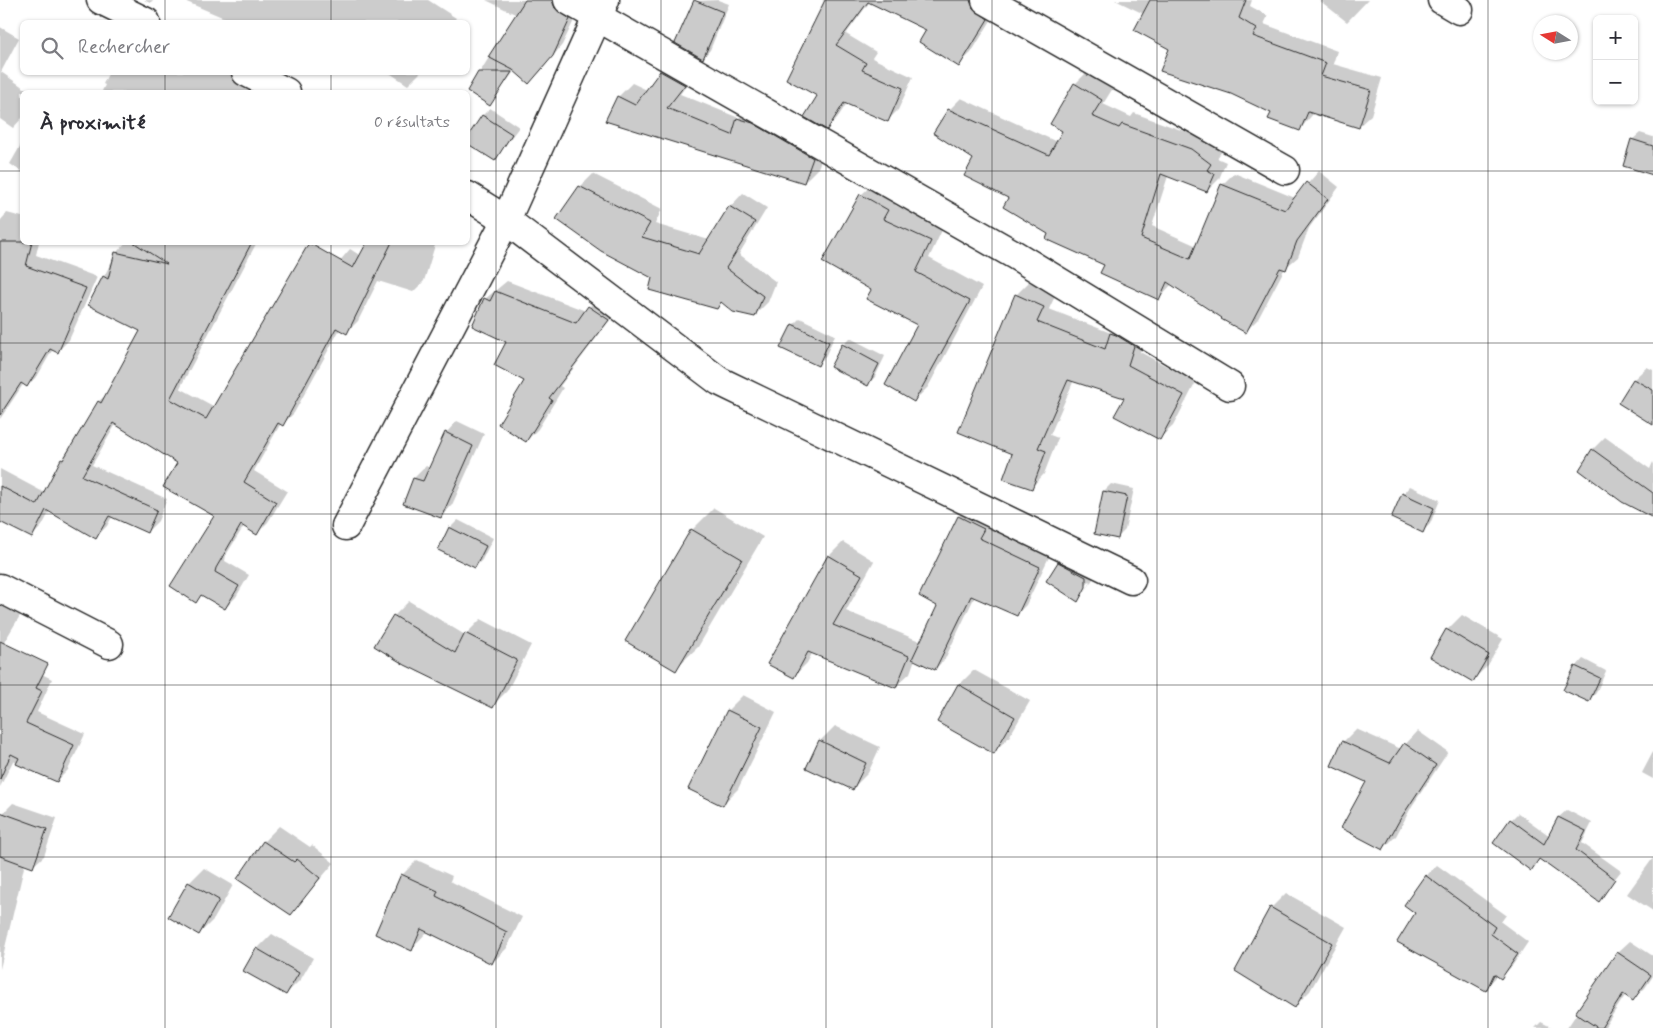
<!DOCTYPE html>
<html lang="fr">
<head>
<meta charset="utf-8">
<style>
	:root { --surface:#fff; --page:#f7f7f7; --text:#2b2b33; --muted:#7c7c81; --line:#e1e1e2 }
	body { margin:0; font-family:Mynerve,sans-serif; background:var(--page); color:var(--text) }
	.controls { position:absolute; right:15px; top:15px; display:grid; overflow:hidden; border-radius:8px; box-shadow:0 1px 4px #0004 }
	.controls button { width:45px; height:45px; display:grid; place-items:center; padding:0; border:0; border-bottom:1px solid var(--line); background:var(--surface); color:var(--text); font:25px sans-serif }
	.compass { position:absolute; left:1533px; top:15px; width:45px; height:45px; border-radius:50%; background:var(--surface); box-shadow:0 1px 4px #0004; rotate:281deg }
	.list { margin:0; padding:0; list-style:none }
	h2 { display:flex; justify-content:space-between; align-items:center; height:65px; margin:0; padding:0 20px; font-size:21px }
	h2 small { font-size:16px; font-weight:400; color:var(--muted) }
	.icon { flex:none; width:28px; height:28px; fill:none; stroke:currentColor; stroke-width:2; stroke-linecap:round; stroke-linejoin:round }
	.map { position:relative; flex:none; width:1653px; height:1028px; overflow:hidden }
	.search { position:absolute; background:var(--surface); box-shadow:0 1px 4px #0004; left:20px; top:20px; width:450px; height:55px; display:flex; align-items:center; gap:12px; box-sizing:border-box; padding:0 18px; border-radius:8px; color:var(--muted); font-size:19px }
	.panel { position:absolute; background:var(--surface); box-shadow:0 1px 4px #0004; left:20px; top:90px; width:450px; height:155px; border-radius:8px }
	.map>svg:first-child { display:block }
	.shadow { fill:#0003 }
	.building { fill:#cbcbcb; stroke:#2b2b2b }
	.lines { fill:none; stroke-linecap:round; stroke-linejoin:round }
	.street-casing { stroke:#2b2b2b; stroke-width:31 }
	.street { stroke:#fff; stroke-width:28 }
	.grid { fill:none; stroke:#2b2b2b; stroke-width:1; stroke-opacity:0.55 }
</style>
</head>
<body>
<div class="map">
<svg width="1653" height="1028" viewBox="0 0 1653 1028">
	<rect width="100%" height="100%" fill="#fff"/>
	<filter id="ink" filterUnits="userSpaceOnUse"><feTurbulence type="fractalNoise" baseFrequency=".02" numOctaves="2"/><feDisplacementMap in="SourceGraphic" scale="10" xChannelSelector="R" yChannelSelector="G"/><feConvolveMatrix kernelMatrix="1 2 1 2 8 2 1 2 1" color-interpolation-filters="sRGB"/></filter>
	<g filter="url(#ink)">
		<g class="shadow">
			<path d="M144 0H153L150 3Z"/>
			<path d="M182 0H428L456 18 453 22H234Z"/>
			<path d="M486 0H568L580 8 562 45 540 72 529 82 515 70 490 104 469 90 488 59 496 52 536 24Z"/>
			<path d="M718 0 729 4 710 50 703 58 695 1Z"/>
			<path d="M822 0H871L846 34 876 52 872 58 913 77 898 110 887 121 847 103 838 117 827 128 818 96 826 2Z"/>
			<path d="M885 0H983L998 9 971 53 958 65 928 30Z"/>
			<path d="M1115 0H1252L1250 6 1268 16 1264 24 1337 51 1333 64 1382 78 1371 115 1358 127 1314 113 1300 129 1171 48 1144 14Z"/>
			<path d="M1319 0H1368L1347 22Z"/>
			<path d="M0 27 19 38 1 72 30 92H22V118L13 128 0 119Z"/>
			<path d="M675 57 698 70 680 94 739 118 753 105 827 144 818 168 804 182 606 120 618 97 632 83 647 90Z"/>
			<path d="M109 72H239L265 92H104L102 91 105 85 103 84Z"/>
			<path d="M388 72H421L408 85Z"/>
			<path d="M1087 72 1113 88 1103 104 1131 117 1134 113 1203 138 1222 151 1217 158 1226 162 1219 179 1207 191 1168 176 1152 226 1197 246 1222 185 1234 173 1295 198 1319 171 1339 187 1309 228 1298 257 1285 268 1258 319 1246 331 1172 284 1159 298 1050 234 1010 197 974 159 949 110 961 98 1057 142 1063 131 1075 84Z"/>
			<path d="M490 108 519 127 494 160 468 142V139L483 115Z"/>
			<path d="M1640 133 1653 137V174L1632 140Z"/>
			<path d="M22 143V172L10 164Z"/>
			<path d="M593 174 662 209 655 224 709 240 730 207 743 193 767 208 739 254 776 282 768 302 755 315 722 302 716 308 654 277 580 187Z"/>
			<path d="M875 182 900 197 895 205 943 228 929 258 982 287 928 387 914 401 918 325 872 289 861 195Z"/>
			<path d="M7 213 22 217V242H39L36 255 97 277 69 340 58 351 53 349 38 375 27 386 24 383 0 419V221Z"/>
			<path d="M126 242H257L180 388 215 407 350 249 361 256 368 242H436L424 281 413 292 378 281 358 321 347 332 340 329 294 413 283 424 281 423 254 471 287 491 268 522 257 533 244 526 226 555 225 561 249 575 236 597 225 608 202 594 195 601 216 515 178 462 116 424 92 465 167 499 158 521 147 532 112 517 107 526 96 537 50 511 42 526 32 536 0 520V469L45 493 62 460 98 402 108 393 141 330 90 304 116 253Z"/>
			<path d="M507 281 586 311 600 295 619 308 560 386 563 388 538 429 526 441V380L485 299Z"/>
			<path d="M1029 282 1056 294 1049 309 1111 333 1124 320 1146 332 1140 352 1196 382 1173 426 1159 439 1126 397 1074 380 1050 435 1058 438 1044 474 1031 488 1014 454 1016 295Z"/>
			<path d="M800 318 835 335 825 357 817 365 793 325Z"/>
			<path d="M850 338 885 356 875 377 868 384 843 345Z"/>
			<path d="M1647 367 1653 370V423L1620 403 1634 379Z"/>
			<path d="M457 421 484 434 452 505 441 517 405 503 414 478 426 466 430 468 446 433Z"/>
			<path d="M1605 437 1650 469 1653 462V516L1593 449Z"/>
			<path d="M1111 484 1134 489 1125 530 1117 538 1104 491Z"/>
			<path d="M1410 486 1440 500 1430 524 1423 531 1403 494Z"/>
			<path d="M969 506 993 519 988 528 1049 557 1026 605 1016 615 975 596 945 659 935 669 915 659 910 673 896 686 813 652 807 663 794 676 829 556 843 542 874 561 846 611 922 642 939 606 920 596 959 516Z"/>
			<path d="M714 508 763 537 698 647 675 669 627 640 692 530Z"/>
			<path d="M458 520 493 538 482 560 475 567 450 528Z"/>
			<path d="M1067 556 1093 570V579L1084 593 1091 583 1089 581 1081 593H1084L1077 600 1059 563Z"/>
			<path d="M0 588 27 604 0 649Z"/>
			<path d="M409 601 465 635 481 619 531 645 507 691 492 706 394 616Z"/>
			<path d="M1462 615 1503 639 1488 665 1473 680 1447 630Z"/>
			<path d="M1583 659 1606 671 1596 693 1588 701 1576 667Z"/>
			<path d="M27 667 52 679 37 712 85 734 68 770 57 781 13 761 0 787V704Z"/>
			<path d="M974 670 1030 701 1009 737 994 752 959 685Z"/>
			<path d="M743 695 776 712 738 789 723 804 690 788 728 710Z"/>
			<path d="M835 726 880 747 868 773 853 788 820 741Z"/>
			<path d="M1356 729 1401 749 1418 731 1448 752 1412 806 1396 836 1383 849 1368 781 1343 742Z"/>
			<path d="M1653 752V779L1642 773Z"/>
			<path d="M13 803 57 818 44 856 33 866 25 863 0 969V821L3 813Z"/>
			<path d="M1567 810 1592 823 1582 843 1621 871 1598 900 1541 858 1531 869 1511 820 1518 813 1550 836 1559 817Z"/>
			<path d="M279 826 310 847 312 845 334 863 291 913 264 841Z"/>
			<path d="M1653 858V911L1627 894Z"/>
			<path d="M417 860 452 876 450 881 522 917 507 948 492 963 428 931 411 949 402 875Z"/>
			<path d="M1437 865 1506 915 1501 922 1528 942 1512 966 1501 977 1498 975 1485 989 1416 913 1426 876Z"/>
			<path d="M204 868 233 885 214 919 199 934 189 883Z"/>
			<path d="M1286 893 1346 927 1310 991 1295 1006 1271 908Z"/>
			<path d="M272 934 313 958 301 979 286 994 257 949Z"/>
			<path d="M1630 941 1653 956V976L1645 988 1633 999 1626 994 1604 1028H1567L1618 952Z"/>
			<path d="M1541 1022 1553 1028H1535Z"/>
		</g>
		<g class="building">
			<path d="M525 0H552L555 8 570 19 553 56 529 84 513 70 488 57Z"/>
			<path d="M694 0 723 12 703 59 675 43Z"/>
			<path d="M825 0H970L973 8 988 19 959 67 919 42 926 30 868 2 836 45 866 63 862 70 903 88 888 122 844 103 827 130 804 117 817 96 786 79Z"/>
			<path d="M1150 0H1246L1239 18 1257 29 1253 36 1326 63 1321 76 1371 90 1359 128 1308 112 1300 131 1268 119 1271 113 1231 94 1160 71 1169 49 1134 30Z"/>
			<path d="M660 71 685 85 667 108 732 135 737 118 753 123 813 158 804 183 605 121 617 96 635 105Z"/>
			<path d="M478 72H512L490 106 467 91Z"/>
			<path d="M1074 83 1102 100 1092 116 1119 128 1122 124 1191 149 1211 164 1207 170 1215 174 1207 192 1161 174 1141 238 1190 259 1221 184 1285 210 1306 182 1328 199 1297 241 1286 270 1280 268 1246 333 1221 319 1222 318 1167 282 1159 300 1100 273 1104 265 1046 239 1048 234 1003 207 1008 198 964 176 973 159 933 133 948 109 1049 155 1062 131 1050 124Z"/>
			<path d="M482 115 512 134 495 161 468 144V136Z"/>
			<path d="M1631 139 1653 146V175L1623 166Z"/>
			<path d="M579 186 650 223 642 237 699 254 729 206 755 222 726 268 763 296 755 317 733 312 721 302 717 309 649 290 652 278 601 251 556 219Z"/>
			<path d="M860 194 888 210 883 219 931 241 916 272 970 301 914 402 885 385 917 325 866 299 871 290 822 262Z"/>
			<path d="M0 242H32L26 266 86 288 58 353 50 349 27 387 21 383 0 415Z"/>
			<path d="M133 242H252L170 399 206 419 309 243 353 268 367 242H392L347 334 336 328 283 426 278 423 244 482 276 502 257 535 241 525 216 568 215 572 239 586 225 609 201 595 196 603 170 586 214 516 163 487 177 463 113 423 82 476 157 510 147 533 109 516 96 539 46 510 32 538 0 522V486L37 505 61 459 63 460 98 401 101 403 140 331 88 305 103 276 108 279 115 252 167 264Z"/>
			<path d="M495 291 576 323 588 306 609 320 549 398 552 400 526 442 498 424 524 381 494 365 506 342 472 326 484 298 490 301Z"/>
			<path d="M1015 294 1044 307 1037 322 1105 349 1110 333 1116 335 1134 346 1128 365 1184 395 1160 440 1114 416 1124 398 1068 380 1038 448 1046 451 1032 489 1003 479 1012 454 958 432Z"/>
			<path d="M792 324 829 342 818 366 780 348Z"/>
			<path d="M842 344 879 364 868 386 830 367Z"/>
			<path d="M1633 379 1653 390V425L1618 403Z"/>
			<path d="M445 432 473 446 441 518 403 504 413 478 423 481Z"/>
			<path d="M1592 449 1653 493V518L1622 502 1579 470Z"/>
			<path d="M1103 491 1127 496 1118 539 1094 534Z"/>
			<path d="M1402 493 1434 508 1423 533 1391 518Z"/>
			<path d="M958 516 984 529 979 538 1040 567 1017 616 971 596 935 670 912 659 937 606 919 596Z"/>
			<path d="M449 527 486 546 475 568 438 550Z"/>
			<path d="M691 529 742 559 676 671 625 641Z"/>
			<path d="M828 555 862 575 833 625 909 656 896 688 808 652 794 678 767 664Z"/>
			<path d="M1058 562 1086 577V587L1078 602 1046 581Z"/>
			<path d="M393 615 455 653 465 633 517 660 493 708 405 665 374 646Z"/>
			<path d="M1446 629 1489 655 1473 682 1430 657Z"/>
			<path d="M0 641 48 664 36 688 42 691 26 723 74 745 57 782 16 764 19 758 11 754 0 779Z"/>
			<path d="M1575 666 1600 678 1589 702 1563 690Z"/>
			<path d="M958 684 1015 717 994 754 937 722Z"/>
			<path d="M727 710 762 727 723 806 688 789Z"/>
			<path d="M819 740 866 763 853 790 806 768Z"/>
			<path d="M1342 741 1390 763 1404 743 1436 765 1399 821 1383 850 1341 828 1366 782 1331 766Z"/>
			<path d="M0 812 47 829 33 868 0 856Z"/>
			<path d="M1558 817 1586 831 1576 850 1615 879 1599 902 1539 859 1531 871 1493 843 1510 819 1544 844Z"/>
			<path d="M263 841 294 862 297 859 320 878 291 915 237 879Z"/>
			<path d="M401 874 438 891 436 896 507 932 492 964 421 929 412 951 375 934Z"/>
			<path d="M1425 875 1495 927 1491 934 1518 954 1501 979 1494 974 1486 991 1397 942 1415 913 1404 905Z"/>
			<path d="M188 882 219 900 199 935 168 917Z"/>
			<path d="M1270 907 1332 943 1295 1008 1235 971Z"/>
			<path d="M256 948 299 973 286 995 243 971Z"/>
			<path d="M1617 952 1651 975 1633 1001 1623 994 1601 1028H1598L1575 1013Z"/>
		</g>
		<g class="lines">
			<g class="street-casing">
				<g id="street">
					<path d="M101 0 146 22"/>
					<path d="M568 0 1015 255 1230 386"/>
					<path d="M986 0 1285 170"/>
					<path d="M1442 0 1459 10"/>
					<path d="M246 72 286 92"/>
					<path d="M468 196 506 220 719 381 1131 580"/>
					<path d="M346 526 506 220 605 0"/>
					<path d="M0 588 109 644"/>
				</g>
			</g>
			<use href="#street" class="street"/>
		</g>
	</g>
	<path class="grid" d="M165 0V22M331 0V22M496 0V1028M661 0V1028M826 0V1028M992 0V1028M1157 0V1028M1322 0V1028M1488 0V1028M165 72V92M331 72V92M0 171H22M468 171H1653M165 242V1028M331 242V1028M0 343H1653M0 514H1653M0 685H1653M0 857H1653"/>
</svg>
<div class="controls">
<button>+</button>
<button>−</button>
</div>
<svg class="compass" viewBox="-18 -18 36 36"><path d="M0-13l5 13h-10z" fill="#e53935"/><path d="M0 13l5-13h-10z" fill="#7c7c81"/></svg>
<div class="search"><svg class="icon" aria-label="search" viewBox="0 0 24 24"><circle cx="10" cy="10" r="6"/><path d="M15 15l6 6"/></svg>Rechercher</div>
<section class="panel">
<h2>À proximité<small>0 résultats</small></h2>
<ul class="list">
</ul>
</section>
</div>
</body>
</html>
